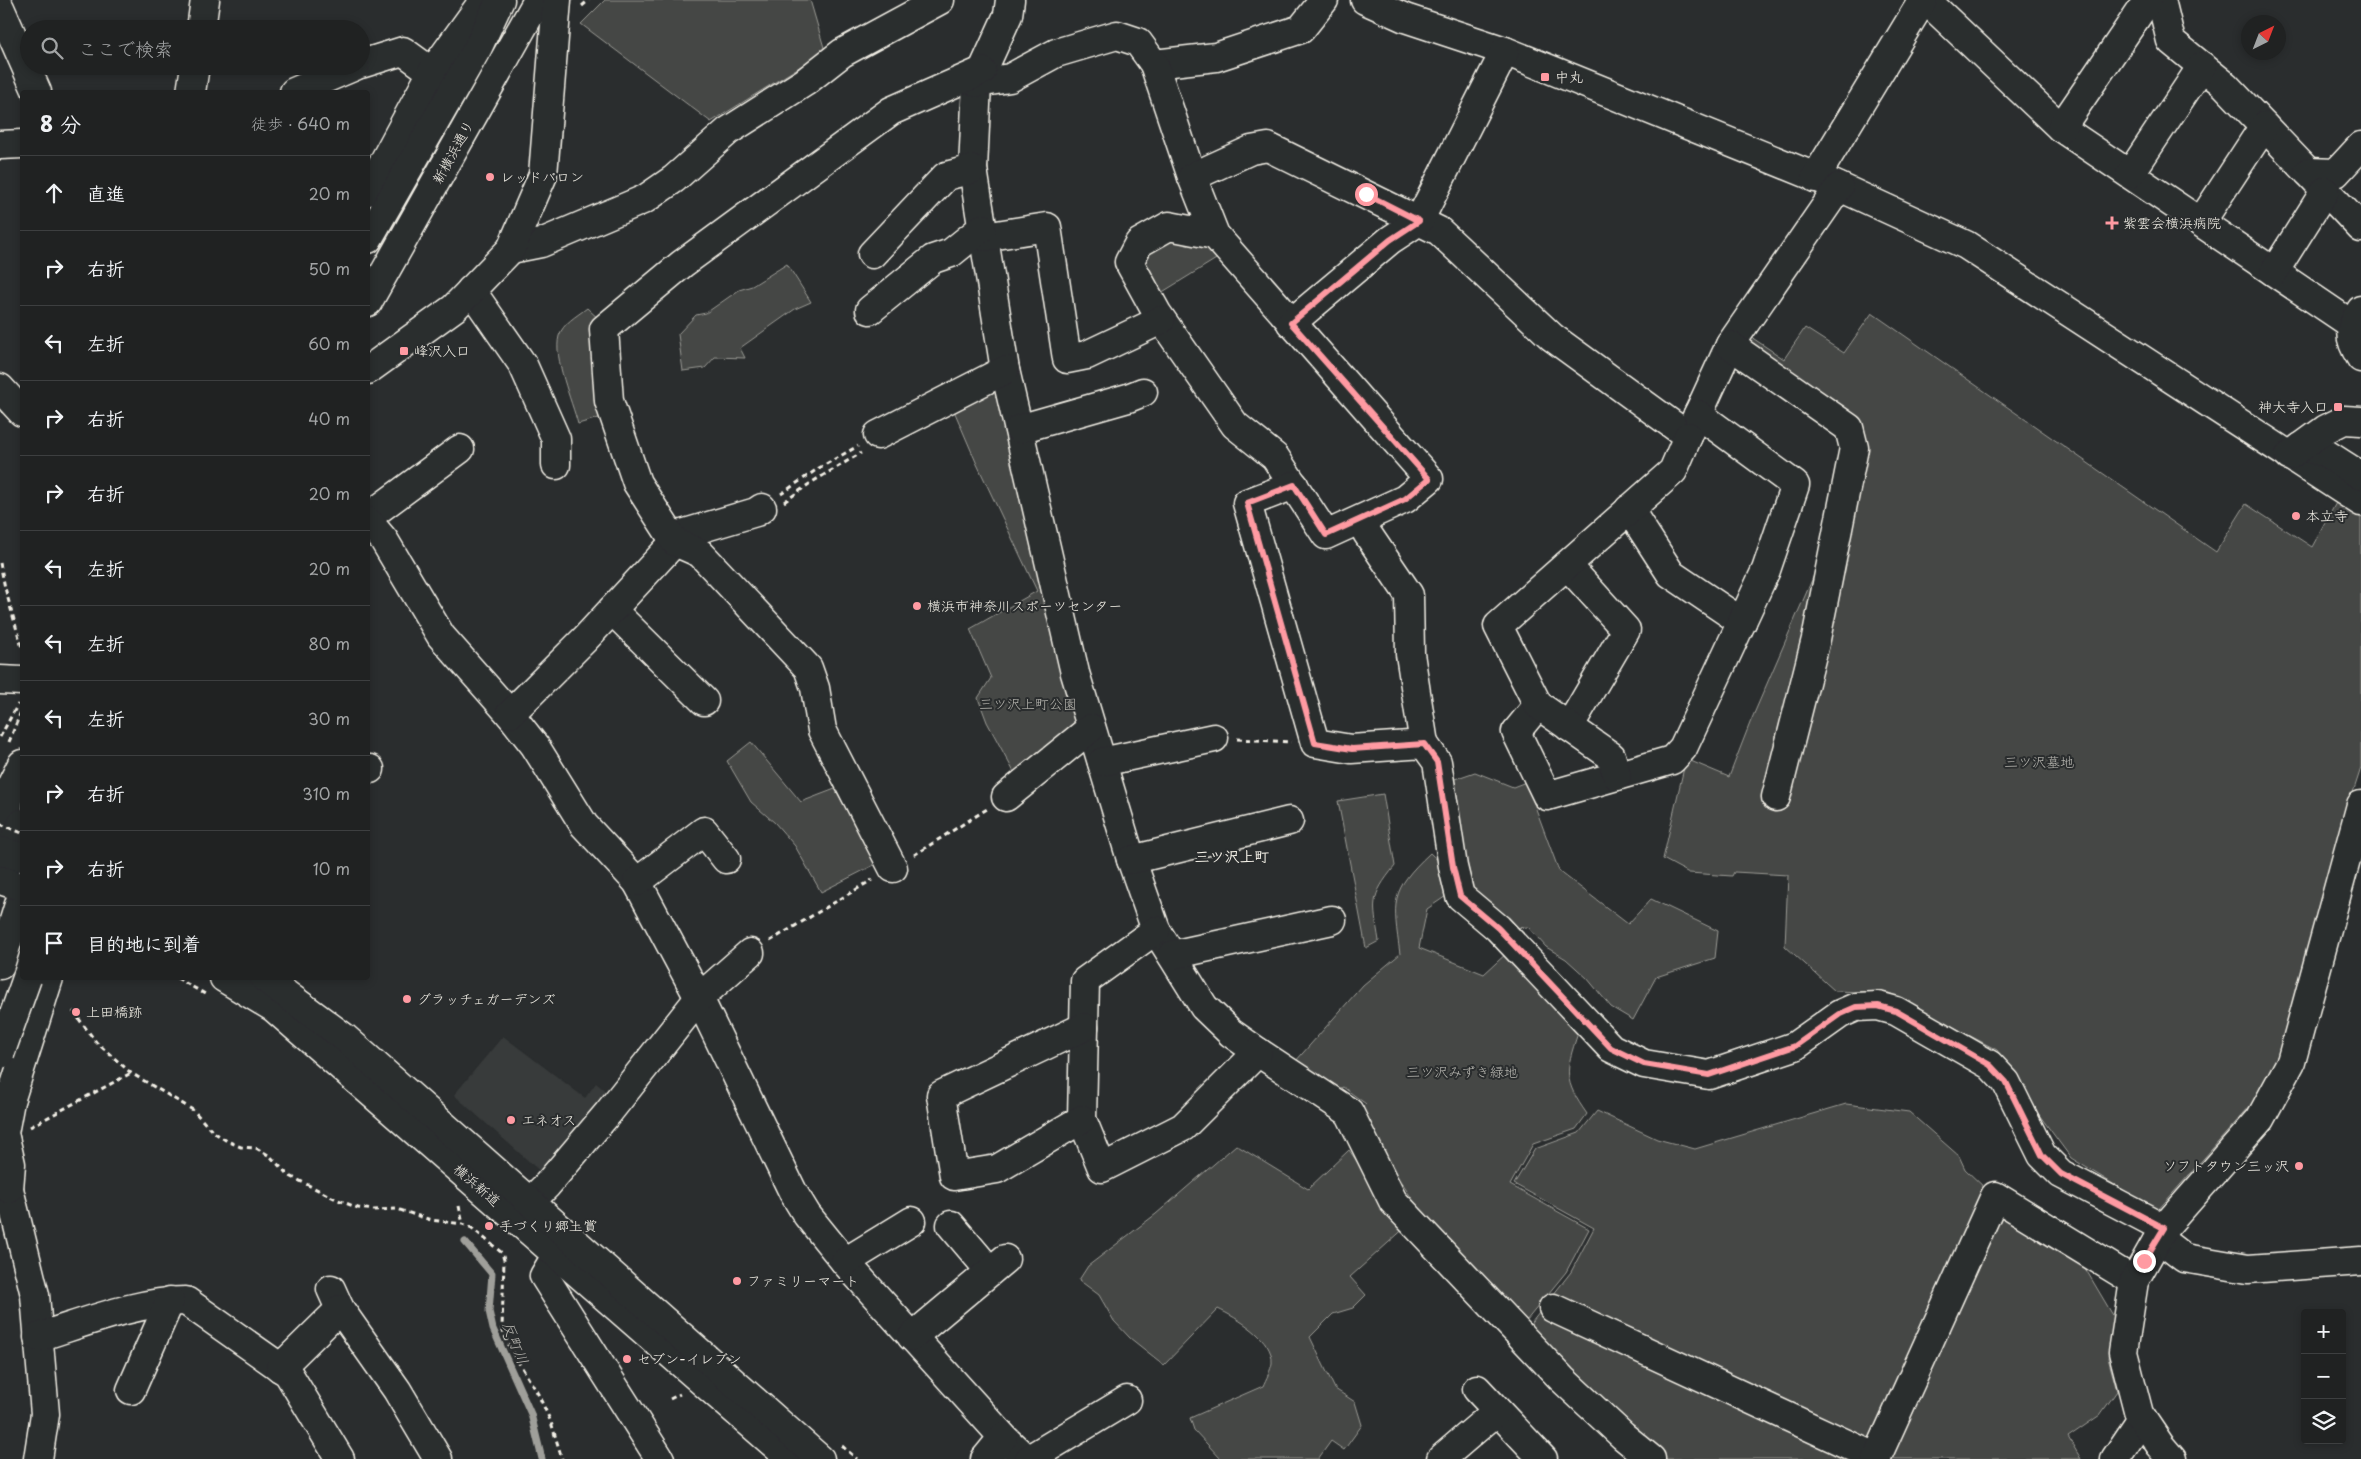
<!DOCTYPE html>
<html lang="ja">
<head>
<meta charset="utf-8">
<style>
	:root { --surface:#202222; --page:#2d2f2f; --text:#f1f3f6; --muted:#a2a4a5; --line:#3d3f40 }
	body { margin:0; font-family:"Playpen Sans","Klee One",sans-serif; background:var(--page); color:var(--text) }
	.controls { position:absolute; right:15px; bottom:15px; display:grid; overflow:hidden; border-radius:5px; box-shadow:0 2px 8px #0003 }
	.controls button { width:45px; height:45px; display:grid; place-items:center; padding:0; border:0; border-bottom:1px solid var(--line); background:var(--surface); color:var(--text); font:25px sans-serif }
	.compass { position:absolute; left:2241px; top:15px; width:45px; height:45px; border-radius:50%; background:var(--surface); box-shadow:0 2px 8px #0003; rotate:42deg }
	.stop { position:absolute; width:15px; height:15px; margin:-11px; border:4px solid #ff9aa2; border-radius:50%; background:#fff }
	.stop.end { background:#ff9aa2; border-color:#fff; box-shadow:0 1px 5px #0008 }
	.list { margin:0; padding:0; list-style:none }
	h2 { display:flex; justify-content:space-between; align-items:center; height:65px; margin:0; padding:0 20px; font-size:21px }
	h2 small { font-size:16px; font-weight:400; color:var(--muted) }
	.list li { display:grid; grid-template-columns:32px 1fr auto; gap:15px; align-items:center; box-sizing:border-box; height:75px; padding:0 20px; border-top:1px solid var(--line) }
	.list b { display:block; font-size:19px; white-space:nowrap }
	.list em { font-size:16px; font-style:normal; color:var(--muted) }
	.icon { flex:none; width:28px; height:28px; fill:none; stroke:currentColor; stroke-width:2; stroke-linecap:round; stroke-linejoin:round }
	.map { position:relative; flex:none; width:2361px; height:1459px; overflow:hidden }
	.search { position:absolute; background:var(--surface); box-shadow:0 2px 8px #0003; left:20px; top:20px; width:350px; height:55px; display:flex; align-items:center; gap:12px; box-sizing:border-box; padding:0 18px; border-radius:28px; color:var(--muted); font-size:19px }
	.panel { position:absolute; background:var(--surface); box-shadow:0 2px 8px #0003; left:20px; top:90px; width:350px; height:890px; border-radius:5px }
	.map>svg:first-child { display:block }
	.built { fill:#373a3a }
	.green { fill:#444645; stroke:#9c9c96 }
	.lines { fill:none; stroke-linecap:round; stroke-linejoin:round }
	.stream { stroke:#9f9f9a; stroke-width:7 }
	.minor-casing { stroke:#f4f1e8; stroke-width:31 }
	.major-casing { stroke:#f4f1e8; stroke-width:31 }
	.highway-casing { stroke:#f4f1e8; stroke-width:31 }
	.path { stroke:#f4f1e8; stroke-width:3; stroke-dasharray:5 4; stroke-linecap:butt }
	.minor { stroke:#2a2d2e; stroke-width:28 }
	.major { stroke:#2a2d2e; stroke-width:28 }
	.highway { stroke:#2a2d2e; stroke-width:28 }
	.major-bridge-casing { stroke:#f4f1e8; stroke-width:31; stroke-linecap:butt }
	.path-bridge { stroke:#f4f1e8; stroke-width:3; stroke-dasharray:5 4; stroke-linecap:butt }
	.major-bridge { stroke:#2a2d2e; stroke-width:28 }
	.route { stroke:#ff9aa2; stroke-width:6 }
	.poi-dot { fill:#ff9aa2; stroke:#2a2d2e; stroke-width:2 }
	.labels { text-anchor:middle; stroke-width:4; stroke-linejoin:round; paint-order:stroke }
	.poi-label { font-size:14px; fill:#f4f1e8; stroke:#2a2d2e; text-anchor:start }
	.street-label { font-size:14px; fill:#f4f1e8; stroke:#2a2d2e }
	.park-label { font-size:14px; fill:#b6b5af; stroke:#2a2d2e }
	.neighbourhood-label { font-size:15px; font-weight:bold; fill:#f4f1e8; stroke:#2a2d2e }
	.water-label { font-size:15px; font-style:italic; fill:#b5b3ae; stroke:#2a2d2e }
</style>
</head>
<body>
<div class="map">
<svg width="2361" height="1459" viewBox="0 0 2361 1459">
	<rect width="100%" height="100%" fill="#2a2d2e"/>
	<filter id="ink" filterUnits="userSpaceOnUse"><feTurbulence type="fractalNoise" baseFrequency=".02" numOctaves="2"/><feDisplacementMap in="SourceGraphic" scale="10" xChannelSelector="R" yChannelSelector="G"/><feConvolveMatrix kernelMatrix="1 2 1 2 8 2 1 2 1" color-interpolation-filters="sRGB"/></filter>
	<g filter="url(#ink)">
		<path class="built" d="M503 1036 585 1098 596 1083 609 1094 543 1174 454 1095Z"/>
		<g class="green">
			<path d="M605 0H810L825 51 711 122 581 24Z"/>
			<path d="M1166 237 1210 242 1221 256 1156 296 1138 264Z"/>
			<path d="M787 264 811 302 795 309 740 348 745 358 715 357 705 368 683 371 678 334 696 315 706 313 739 290 752 286Z"/>
			<path d="M587 308 602 322V417L578 424C572 401 553 358 559 336 563 323 577 316 587 308Z"/>
			<path d="M1872 313 2216 552 2246 504 2312 547 2337 501 2361 518V768L2347 811 2276 1067 2259 1096 2157 1211 2071 1158 2037 1112 1997 1050 1889 993 1835 991 1785 946 1788 875 1734 872 1732 876 1689 873 1663 859 1686 759 1729 777 1750 723 1824 552 1856 425 1742 344 1748 335 1784 359 1805 328 1844 353Z"/>
			<path d="M997 389 1079 720 1015 774 987 722 978 698 991 678 970 629 1037 591 976 462 952 406Z"/>
			<path d="M751 742 801 802 835 789 878 863 821 892 795 846 775 823 751 802 727 761Z"/>
			<path d="M1475 772 1513 787 1526 782 1559 871 1628 924 1651 899 1718 931 1715 958 1656 977 1633 1020 1611 1007 1587 978 1566 959 1546 947 1528 927 1512 928 1466 889 1449 781Z"/>
			<path d="M1383 794 1395 866C1369 898 1373 903 1379 941L1366 948 1338 801Z"/>
			<path d="M1430 853 1446 868 1449 894 1427 909 1419 948 1484 974 1508 952 1578 1033C1565 1072 1563 1080 1587 1114L1576 1129 1533 1144 1510 1185 1589 1229 1566 1272 1526 1321 1415 1203 1389 1164 1359 1110 1366 1104 1343 1087 1337 1090 1295 1062 1363 985 1400 954C1393 902 1389 891 1430 853Z"/>
			<path d="M1846 1104 1909 1112 1959 1156 1965 1169 1988 1191 2076 1253 2114 1317 2108 1358 2117 1391 2100 1415 2068 1437 2081 1459H1658L1525 1331 1571 1272 1594 1228 1514 1184 1535 1149 1579 1133 1597 1111 1657 1139 1695 1149Z"/>
			<path d="M1236 1145 1308 1189 1349 1150 1389 1207 1407 1226 1350 1277 1366 1295 1353 1308 1333 1314 1310 1337 1335 1389 1355 1402 1362 1425 1344 1450 1331 1441 1318 1459H1221L1194 1430 1190 1418 1263 1386C1266 1379 1271 1370 1272 1363 1274 1339 1237 1318 1218 1309L1164 1365 1130 1338 1114 1321 1099 1295 1079 1280 1088 1266 1156 1214Z"/>
		</g>
		<g class="lines">
			<path class="stream" d="M465 1242 492 1274 489 1311 493 1329 531 1414 542 1459"/>
			<g class="minor-casing">
				<g id="minor">
					<path d="M1010 0 1008 15 977 83 973 169 1005 370 1075 673 1130 856 1156 930 1204 1007 1231 1033 1258 1052 1349 1112 1393 1201 1562 1379 1623 1436 1651 1459"/>
					<path d="M1365 0 1405 18 1505 51 1833 184 1966 245 2361 502"/>
					<path d="M1926 0 2061 128 2351 324"/>
					<path d="M2161 0 2171 41 2225 85 2308 172"/>
					<path d="M0 8 37 92"/>
					<path d="M201 29 205 0"/>
					<path d="M361 64 403 51 432 72"/>
					<path d="M1154 64 1216 57 1301 29 1324 0"/>
					<path d="M977 83 1010 78 1056 53 1117 35 1138 42 1154 64 1192 177"/>
					<path d="M191 92 195 66"/>
					<path d="M294 92 355 66"/>
					<path d="M2061 128 2148 0"/>
					<path d="M0 145 22 144"/>
					<path d="M2361 146 2336 173 2308 172 2361 228"/>
					<path d="M2130 174 2202 66"/>
					<path d="M1815 178 1923 0"/>
					<path d="M2201 222 2264 126"/>
					<path d="M1215 235 1169 226 1139 243 1129 262 1157 313 1235 425 1275 457 1326 535 1405 499 1429 479 1215 235 1192 177 1251 150 1268 147 1439 231 1552 337 1688 436 1730 345 1839 187"/>
					<path d="M984 237 1047 227 1067 359 1087 355 1161 320"/>
					<path d="M511 249 541 243 645 199 674 179 728 131 805 82 842 53 940 0"/>
					<path d="M872 254 946 176 973 169"/>
					<path d="M2274 272 2325 191"/>
					<path d="M471 290 523 365 556 439V465"/>
					<path d="M870 310 933 259 951 253 982 228"/>
					<path d="M2361 310C2348 329 2348 338 2361 358"/>
					<path d="M1291 323 1390 240 1419 221 1505 51"/>
					<path d="M1730 345 1849 428 1854 448 1816 639 1776 797"/>
					<path d="M0 388 22 412"/>
					<path d="M1019 429 1128 398 1143 392"/>
					<path d="M878 435 1005 370"/>
					<path d="M2301 447 2325 453 2361 476"/>
					<path d="M2289 456 2326 429 2344 420 2361 421"/>
					<path d="M1294 485 1247 503 1315 743 1351 749 1424 744 1437 762 1453 867 1460 896 1498 928 1611 1048 1644 1064 1709 1075 1795 1046 1840 1014 1856 1007 1878 1006 1896 1011 1990 1065 2006 1082 2042 1155 2061 1174 2164 1228"/>
					<path d="M1629 509 1671 574 1742 622"/>
					<path d="M368 517 460 449"/>
					<path d="M368 521 384 540 441 636 510 714 535 746 584 825 637 882 699 998 793 1192 807 1215 845 1262 1003 1437 1026 1459"/>
					<path d="M1367 533 1409 595 1410 654 1424 744"/>
					<path d="M1567 565 1626 630 1569 727"/>
					<path d="M612 610 704 701"/>
					<path d="M0 680 22 681"/>
					<path d="M1538 705 1516 732 1547 796 1672 760 1683 748 1766 570 1795 485 1698 414"/>
					<path d="M510 714 585 639 682 534 756 512 762 508"/>
					<path d="M1102 762 1214 738"/>
					<path d="M368 769H370"/>
					<path d="M1617 776 1611 756 1538 705 1498 626 1673 471 1688 436"/>
					<path d="M1006 797 1091 728"/>
					<path d="M9 852 7 820 10 788 22 764"/>
					<path d="M1131 860 1289 821"/>
					<path d="M893 868 822 730 815 688 808 668 700 553 675 542 637 483 609 401 604 329 682 264 891 111 982 71"/>
					<path d="M637 882 704 831 726 859"/>
					<path d="M1156 930 1085 981 1082 1119 1102 1168 1183 1127 1258 1052"/>
					<path d="M1172 955 1332 920"/>
					<path d="M1082 1119 997 1169 954 1176 941 1095 1084 1027"/>
					<path d="M0 1183 9 1189 35 1295 45 1414 38 1459"/>
					<path d="M9 1189 11 1164 4 1133 10 1101 49 978"/>
					<path d="M531 1201 547 1185 608 1113 699 998 750 953"/>
					<path d="M951 1225 990 1271"/>
					<path d="M2158 1238 2184 1258 2248 1269 2361 1261"/>
					<path d="M557 1254 544 1276 660 1459"/>
					<path d="M845 1262 912 1221"/>
					<path d="M331 1289 340 1309 397 1390 438 1459"/>
					<path d="M1553 1308 1877 1458"/>
					<path d="M38 1337C84 1323 138 1301 186 1301L288 1373 340 1459"/>
					<path d="M912 1337 1005 1259"/>
					<path d="M280 1368 340 1309"/>
					<path d="M1477 1389 1543 1459"/>
					<path d="M131 1390 170 1301"/>
					<path d="M985 1459 1003 1437"/>
					<path d="M1029 1459 1127 1400"/>
					<path d="M1441 1459 1497 1411"/>
					<path d="M1876 1459 1995 1196 2134 1281"/>
					<path d="M2115 1459 2142 1419"/>
					<path d="M2172 1459 2160 1445 2139 1414 2123 1352 2134 1281 2164 1228 2260 1119 2291 1062 2361 805"/>
				</g>
			</g>
			<g class="major-casing">
				<g id="major">
					<path d="M368 191 432 72 484 0"/>
					<path d="M368 239 478 47 500 0"/>
					<path d="M368 302 538 0"/>
					<path d="M368 370 454 308 511 249 543 175 557 0"/>
					<path d="M4 877 9 852 22 823"/>
					<path d="M0 965 22 895"/>
				</g>
			</g>
			<g class="highway-casing">
				<g id="highway">
					<path d="M0 851 22 857"/>
					<path d="M0 880 22 887"/>
					<path d="M224 978 274 1008 791 1459"/>
					<path d="M264 978 345 1038 820 1459"/>
				</g>
			</g>
			<g class="path">
				<path d="M582 6 589 0"/>
				<path d="M781 494 819 468 858 446"/>
				<path d="M784 502 812 482 861 453"/>
				<path d="M0 563 5 588 22 648"/>
				<path d="M0 737 18 704"/>
				<path d="M1237 739 1291 742"/>
				<path d="M9 742 22 709"/>
				<path d="M914 855 987 809"/>
				<path d="M770 941 872 880"/>
				<path d="M177 978 205 994"/>
				<path d="M73 1011 96 1042 131 1073 193 1110 212 1131 227 1141 241 1147 256 1148 270 1156 288 1175 336 1199 358 1208 374 1210 397 1209 431 1220 463 1224 472 1228 502 1253 504 1260 502 1329 510 1348 538 1394 551 1422 562 1459"/>
				<path d="M30 1127 131 1073"/>
				<path d="M459 1206 463 1224"/>
				<path d="M670 1399 680 1394"/>
				<path d="M842 1446 857 1459"/>
			</g>
			<use href="#minor" class="minor"/>
			<use href="#major" class="major"/>
			<use href="#highway" class="highway"/>
			<g class="major-bridge-casing">
				<path id="major-bridge" d="M0 1054 27 978"/>
			</g>
			<path class="path-bridge" d="M0 824 22 833"/>
			<use href="#major-bridge" class="major-bridge"/>
		</g>
	</g>
	<g class="lines" filter="url(#ink)">
		<path class="route" d="M1366 194 1419 221 1390 240 1291 323 1429 479 1405 499 1326 535 1294 485 1247 503 1315 743 1352 749 1424 744 1437 762 1453 867 1460 896 1498 928 1611 1048 1644 1064 1709 1075 1795 1046 1840 1014 1856 1007 1878 1006 1896 1011 1990 1065 2006 1082 2042 1155 2061 1174 2164 1228 2144 1261"/>
	</g>
	<g class="poi-dot">
		<rect x="1540" y="72" width="10" height="10" rx="2.5"/>
		<circle cx="490" cy="177" r="5"/>
		<path d="M2109.5 215.5h5v5h5v5h-5v5h-5v-5h-5v-5h5z"/>
		<rect x="399" y="346" width="10" height="10" rx="2.5"/>
		<rect x="2333" y="402" width="10" height="10" rx="2.5"/>
		<circle cx="2296" cy="516" r="5"/>
		<circle cx="917" cy="606" r="5"/>
		<circle cx="407" cy="999" r="5"/>
		<circle cx="76" cy="1012" r="5"/>
		<circle cx="511" cy="1120" r="5"/>
		<circle cx="2299" cy="1166" r="5"/>
		<circle cx="489" cy="1226" r="5"/>
		<circle cx="737" cy="1281" r="5"/>
		<circle cx="627" cy="1359" r="5"/>
	</g>
	<g class="labels">
		<g class="poi-label">
			<text x="1555" y="82">中丸</text>
			<text x="500" y="182">レッドバロン</text>
			<text x="2123" y="228">紫雲会横浜病院</text>
			<text x="414" y="356">峰沢入口</text>
			<text x="2328" y="412" text-anchor="end">神大寺入口</text>
			<text x="2306" y="521">本立寺</text>
			<text x="927" y="611">横浜市神奈川スポーツセンター</text>
			<text x="417" y="1004">グラッチェガーデンズ</text>
			<text x="86" y="1017">上田橋跡</text>
			<text x="521" y="1125">エネオス</text>
			<text x="2289" y="1171" text-anchor="end">ソフトタウン三ッ沢</text>
			<text x="499" y="1231">手づくり郷土賞</text>
			<text x="747" y="1286">ファミリーマート</text>
			<text x="637" y="1364">セブン-イレブン</text>
		</g>
		<g class="street-label">
			<text transform="translate(453 152) rotate(-61)" y="5">新横浜通り</text>
			<text transform="translate(477 1185) rotate(41)" y="5">横浜新道</text>
		</g>
		<g class="park-label">
			<text x="1028" y="709">三ツ沢上町公園</text>
			<text x="2039" y="767">三ツ沢墓地</text>
			<text x="1462" y="1077">三ツ沢みずき緑地</text>
		</g>
		<g class="neighbourhood-label">
			<text x="1232" y="862">三ツ沢上町</text>
		</g>
		<g class="water-label">
			<text transform="translate(515 1343) rotate(68)" y="5">反町川</text>
		</g>
	</g>
</svg>
<div class="controls">
<button>+</button>
<button>−</button>
<button><svg class="icon" aria-label="layers" viewBox="0 0 24 24"><path d="M12 4l9 5-9 5-9-5zM3 14l9 5 9-5"/></svg></button>
</div>
<svg class="compass" viewBox="-18 -18 36 36"><path d="M0-13l5 13h-10z" fill="#e53935"/><path d="M0 13l5-13h-10z" fill="#a2a4a5"/></svg>
<div class="stop" style="left:1366px;top:194px"></div>
<div class="stop end" style="left:2144px;top:1261px"></div>
<div class="search"><svg class="icon" aria-label="search" viewBox="0 0 24 24"><circle cx="10" cy="10" r="6"/><path d="M15 15l6 6"/></svg>ここで検索</div>
<section class="panel">
<h2>8 分<small>徒歩 · 640 m</small></h2>
<ul class="list">
<li><svg class="icon" aria-label="ahead" viewBox="0 0 24 24"><path d="M12 20V5M6 11l6-6 6 6"/></svg><div><b>直進</b></div><em>20 m</em></li>
<li><svg class="icon" aria-label="right" viewBox="0 0 24 24"><path d="M7 20v-9h11M14 6l5 5-5 5"/></svg><div><b>右折</b></div><em>50 m</em></li>
<li><svg class="icon" aria-label="left" viewBox="0 0 24 24"><path d="M17 20v-9H6M10 6l-5 5 5 5"/></svg><div><b>左折</b></div><em>60 m</em></li>
<li><svg class="icon" aria-label="right" viewBox="0 0 24 24"><path d="M7 20v-9h11M14 6l5 5-5 5"/></svg><div><b>右折</b></div><em>40 m</em></li>
<li><svg class="icon" aria-label="right" viewBox="0 0 24 24"><path d="M7 20v-9h11M14 6l5 5-5 5"/></svg><div><b>右折</b></div><em>20 m</em></li>
<li><svg class="icon" aria-label="left" viewBox="0 0 24 24"><path d="M17 20v-9H6M10 6l-5 5 5 5"/></svg><div><b>左折</b></div><em>20 m</em></li>
<li><svg class="icon" aria-label="left" viewBox="0 0 24 24"><path d="M17 20v-9H6M10 6l-5 5 5 5"/></svg><div><b>左折</b></div><em>80 m</em></li>
<li><svg class="icon" aria-label="left" viewBox="0 0 24 24"><path d="M17 20v-9H6M10 6l-5 5 5 5"/></svg><div><b>左折</b></div><em>30 m</em></li>
<li><svg class="icon" aria-label="right" viewBox="0 0 24 24"><path d="M7 20v-9h11M14 6l5 5-5 5"/></svg><div><b>右折</b></div><em>310 m</em></li>
<li><svg class="icon" aria-label="right" viewBox="0 0 24 24"><path d="M7 20v-9h11M14 6l5 5-5 5"/></svg><div><b>右折</b></div><em>10 m</em></li>
<li><svg class="icon" aria-label="arrive" viewBox="0 0 24 24"><path d="M6 21V4h12l-3 4 3 4H6"/></svg><div><b>目的地に到着</b></div></li>
</ul>
</section>
</div>
</body>
</html>
